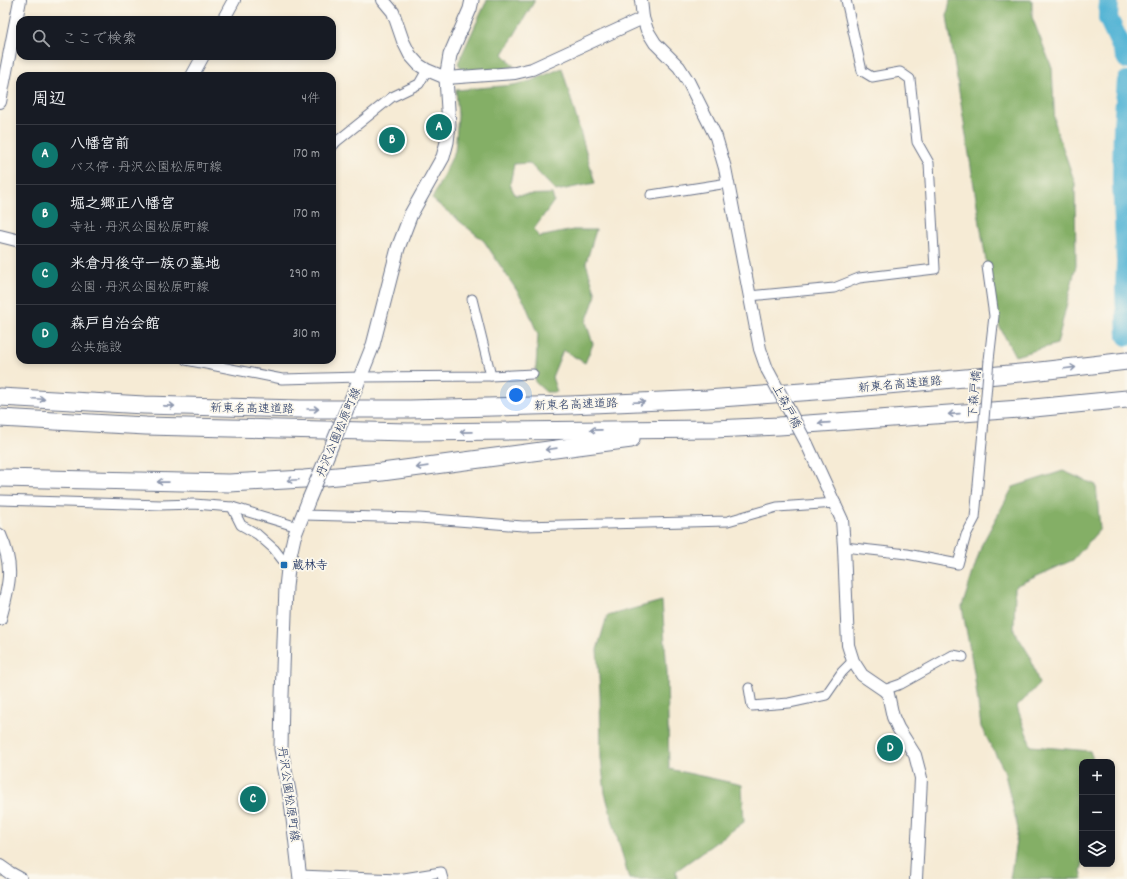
<!DOCTYPE html>
<html lang="ja">
<head>
<meta charset="utf-8">
<style>
	:root { --surface:#171b24; --page:#20242c; --text:#f1f3f6; --muted:#9ea1a6; --line:#363941; --accent:#0f766e }
	body { margin:0; font-family:Dekko,"Klee One",sans-serif; background:var(--page); color:var(--text) }
	.controls { position:absolute; right:12px; bottom:12px; display:grid; overflow:hidden; border-radius:8px; box-shadow:0 2px 6px #0003 }
	.controls button { width:36px; height:36px; display:grid; place-items:center; padding:0; border:0; border-bottom:1px solid var(--line); background:var(--surface); color:var(--text); font:20px sans-serif }
	.you { position:absolute; left:516px; top:395px; width:14px; height:14px; margin:-10px; border:3px solid #fff; border-radius:50%; background:#1a73e8; box-shadow:0 0 0 6px #1a73e833 }
	.badge { display:grid; place-items:center; width:26px; height:26px; border-radius:50%; background:var(--accent); color:#fff; font-size:13px; font-weight:700 }
	.pin { position:absolute; translate:-50% -50%; border:2px solid #fff; box-shadow:0 1px 4px #0006 }
	.list { margin:0; padding:0; list-style:none }
	h2 { display:flex; justify-content:space-between; align-items:center; height:52px; margin:0; padding:0 16px; font-size:17px }
	h2 small { font-size:13px; font-weight:400; color:var(--muted) }
	.list li { display:grid; grid-template-columns:26px 1fr auto; gap:12px; align-items:center; box-sizing:border-box; height:60px; padding:0 16px; border-top:1px solid var(--line) }
	.list b { display:block; font-size:15px; white-space:nowrap }
	.list p { margin:0; font-size:13px; white-space:nowrap; color:var(--muted) }
	.list em { font-size:13px; font-style:normal; color:var(--muted) }
	.icon { flex:none; width:22px; height:22px; fill:none; stroke:currentColor; stroke-width:2; stroke-linecap:round; stroke-linejoin:round }
	.map { position:relative; flex:none; width:1127px; height:879px; overflow:hidden }
	.search { position:absolute; background:var(--surface); box-shadow:0 2px 6px #0003; left:16px; top:16px; width:320px; height:44px; display:flex; align-items:center; gap:10px; box-sizing:border-box; padding:0 14px; border-radius:12px; color:var(--muted); font-size:15px }
	.panel { position:absolute; background:var(--surface); box-shadow:0 2px 6px #0003; left:16px; top:72px; width:320px; height:292px; border-radius:12px }
	.map>svg:first-child { display:block }
	.forest { fill:#84af66; stroke:#506f62 }
	.lines { fill:none; stroke-linecap:round; stroke-linejoin:round }
	.river { stroke:#57b5d5; stroke-width:20 }
	.building { fill:#faa499 }
	.minor-casing { stroke:#687188; stroke-width:11 }
	.tertiary-casing { stroke:#687188; stroke-width:14 }
	.secondary-casing { stroke:#687188; stroke-width:15 }
	.motorway-casing { stroke:#687188; stroke-width:19 }
	.minor { stroke:#fff; stroke-width:9 }
	.tertiary { stroke:#fff; stroke-width:12 }
	.secondary { stroke:#fff; stroke-width:13 }
	.motorway { stroke:#fff; stroke-width:17 }
	.minor-bridge-casing { stroke:#687188; stroke-width:11; stroke-linecap:butt }
	.tertiary-bridge-casing { stroke:#687188; stroke-width:14; stroke-linecap:butt }
	.secondary-bridge-casing { stroke:#687188; stroke-width:15; stroke-linecap:butt }
	.minor-bridge { stroke:#fff; stroke-width:9 }
	.tertiary-bridge { stroke:#fff; stroke-width:12 }
	.secondary-bridge { stroke:#fff; stroke-width:13 }
	.oneway { stroke:#8d97ae }
	.poi-dot { fill:#1f6fb2; stroke:#fbf7ec; stroke-width:1.5 }
	.labels { text-anchor:middle; stroke-width:3.5; stroke-linejoin:round; paint-order:stroke }
	.street-label { font-size:12px; fill:#1b2f5e; stroke:#fbf7ec }
	.poi-label { font-size:12px; font-weight:bold; fill:#1b2f5e; stroke:#fbf7ec; text-anchor:start }
</style>
</head>
<body>
<div class="map">
<svg width="1127" height="879" viewBox="0 0 1127 879">
	<rect width="100%" height="100%" fill="#fbf7ec"/>
	<filter id="ink" filterUnits="userSpaceOnUse"><feTurbulence type="fractalNoise" baseFrequency=".025" numOctaves="2"/><feDisplacementMap in="SourceGraphic" scale="8" xChannelSelector="R" yChannelSelector="G"/><feConvolveMatrix kernelMatrix="1 2 1 2 8 2 1 2 1" color-interpolation-filters="sRGB"/></filter>
	<filter id="wash" filterUnits="userSpaceOnUse"><feTurbulence type="fractalNoise" baseFrequency=".012" numOctaves="4" result="noise"/><feDisplacementMap in="SourceGraphic" scale="16" xChannelSelector="R" yChannelSelector="G"/><feGaussianBlur stdDeviation="0.9" result="paint"/><feColorMatrix in="noise" values="0 0 0 0 0 0 0 0 0 0 0 0 0 0 0 0 0 1.4 0 .05"/><feComposite in="paint" operator="in"/></filter>
	<g filter="url(#wash)">
		<rect width="100%" height="100%" fill="#f6ebd5"/>
		<g class="forest">
			<path d="M487 0H534V2L503 54 514 66 500 70 463 71 458 63Z"/>
			<path d="M950 0H1032V17L1052 68 1055 125 1075 183 1076 266 1057 344 1015 356 995 318 947 16Z"/>
			<path d="M562 68 595 183 556 191 529 163 514 164 510 184 515 195 552 194 554 201 534 229 539 237 573 230H596L586 263 596 295 586 322 593 344 585 363 563 350 552 377 557 392H546L535 382 538 335 525 303 484 241 432 199 455 151 458 116 456 90 513 85 531 81Z"/>
			<path d="M1063 471 1096 485 1100 529 1073 560 1015 586 1014 630 1030 656 1039 684 1017 707 1031 746 1090 751 1094 762H1082L1083 864 1081 870 1083 879H1010L1018 829 1004 770 981 727 974 672 962 607 982 544 1013 487Z"/>
			<path d="M662 601 667 672 669 769 742 785 744 822 676 871 677 879H629L605 793 601 758 600 692 597 650 607 616Z"/>
		</g>
		<g class="lines">
			<g class="river">
				<path d="M1109 0 1108 18 1127 59"/>
				<path d="M1127 81 1123 125 1122 183 1126 261 1125 290 1127 336"/>
			</g>
		</g>
		<g id="blocks">
			<path class="building" d="M894 739 896 755 887 757 884 740Z"/>
		</g>
	</g>
	<g filter="url(#ink)">
		<use href="#blocks" fill-opacity="0" stroke="#687188" stroke-width="1"/>
		<g class="lines">
			<g class="minor-casing">
				<g id="minor">
					<path d="M332 147 336 142 392 97 419 84 427 70"/>
					<path d="M651 195 728 183"/>
					<path d="M987 266 994 316 989 360"/>
					<path d="M749 296 834 288 859 278 935 269 929 163 917 142 910 79 900 72 872 77 862 71 846 0"/>
					<path d="M472 299 491 376"/>
					<path d="M186 360 282 379 361 377 491 376 533 374"/>
					<path d="M0 500 161 505 194 504 232 507 298 527"/>
					<path d="M232 507 241 525 257 534 274 549 288 567"/>
					<path d="M303 515 419 518 523 526 728 521 777 507 836 503"/>
					<path d="M844 547 907 554 958 564 966 535 975 518 983 431"/>
					<path d="M749 688 752 706 789 703 826 695 842 672 853 661"/>
					<path d="M884 690 901 684 953 655 963 657"/>
					<path d="M300 875 398 879 441 872 443 879"/>
				</g>
			</g>
			<g class="tertiary-casing">
				<g id="tertiary">
					<path d="M383 0 393 12 403 41 410 55 419 65 427 70 446 78 515 73 532 69 643 18"/>
					<path d="M641 0 643 18 647 30 655 43 679 67 688 81 716 137 725 168 760 349 767 369"/>
					<path d="M223 20 234 0"/>
					<path d="M192 76 203 56"/>
					<path d="M0 102 20 0"/>
					<path d="M0 236 20 241"/>
					<path d="M807 444 842 520 844 547 848 645 853 661 862 675 884 690 888 694 893 717 898 728 915 755 921 778 916 879"/>
					<path d="M0 535C15 568 9 585 0 619"/>
					<path d="M0 866 10 873 21 879"/>
				</g>
			</g>
			<g class="secondary-casing">
				<g id="secondary">
					<path d="M355 390 373 345 398 248 411 214 443 157 447 142 449 125 446 78 450 55 470 9 472 0"/>
					<path d="M300 879 291 802 281 749 282 696 286 587 289 560 294 537 309 499"/>
				</g>
			</g>
			<g class="motorway-casing">
				<g id="motorway">
					<path d="M0 397 144 405 300 409H410L570 405 707 399 843 389 1031 372 1127 361"/>
					<path d="M0 418 146 426 408 432 714 429 779 426 1034 408 1127 399"/>
					<path d="M0 478 229 483 304 479 382 472 631 439"/>
				</g>
			</g>
			<use href="#minor" class="minor"/>
			<use href="#tertiary" class="tertiary"/>
			<use href="#secondary" class="secondary"/>
			<use href="#motorway" class="motorway"/>
			<g class="minor-bridge-casing">
				<path id="minor-bridge" d="M983 431 989 360"/>
			</g>
			<g class="tertiary-bridge-casing">
				<path id="tertiary-bridge" d="M767 369 807 444"/>
			</g>
			<g class="secondary-bridge-casing">
				<path id="secondary-bridge" d="M309 499 355 390"/>
			</g>
			<use href="#minor-bridge" class="minor-bridge"/>
			<use href="#tertiary-bridge" class="tertiary-bridge"/>
			<use href="#secondary-bridge" class="secondary-bridge"/>
		</g>
		<defs><path id="oneway-shaft" d="M-6 0H5M1.5-3L5.5 0L1.5 3" fill="none" stroke-width="1.6" stroke-linecap="round" stroke-linejoin="round"/></defs>
		<g class="oneway">
			<use href="#oneway-shaft" transform="translate(1070 368) rotate(-7)"/>
			<use href="#oneway-shaft" transform="translate(39 399) rotate(3)"/>
			<use href="#oneway-shaft" transform="translate(639 402) rotate(-2)"/>
			<use href="#oneway-shaft" transform="translate(169 406) rotate(1)"/>
			<use href="#oneway-shaft" transform="translate(313 409)"/>
			<use href="#oneway-shaft" transform="translate(954 414) rotate(176)"/>
			<use href="#oneway-shaft" transform="translate(824 423) rotate(176)"/>
			<use href="#oneway-shaft" transform="translate(596 430) rotate(179)"/>
			<use href="#oneway-shaft" transform="translate(466 432) rotate(179)"/>
			<use href="#oneway-shaft" transform="translate(551 449) rotate(172)"/>
			<use href="#oneway-shaft" transform="translate(422 467) rotate(172)"/>
			<use href="#oneway-shaft" transform="translate(293 480) rotate(177)"/>
			<use href="#oneway-shaft" transform="translate(163 482) rotate(-179)"/>
		</g>
	</g>
	<rect class="poi-dot" x="280" y="561" width="8" height="8" rx="2"/>
	<g class="labels">
		<g class="street-label">
			<text transform="translate(900 384) rotate(-5)" y="4">新東名高速道路</text>
			<text transform="translate(974 394) rotate(-85)" y="4">下森戸橋</text>
			<text transform="translate(576 404) rotate(-2)" y="4">新東名高速道路</text>
			<text transform="translate(787 406) rotate(62)" y="4">上森戸橋</text>
			<text transform="translate(252 408) rotate(1)" y="4">新東名高速道路</text>
			<text transform="translate(338 432) rotate(-67)" y="4">丹沢公園松原町線</text>
			<text transform="translate(289 794) rotate(82)" y="4">丹沢公園松原町線</text>
		</g>
		<g class="poi-label">
			<text x="292" y="569">蔵林寺</text>
		</g>
	</g>
</svg>
<div class="controls">
<button>+</button>
<button>−</button>
<button><svg class="icon" aria-label="layers" viewBox="0 0 24 24"><path d="M12 4l9 5-9 5-9-5zM3 14l9 5 9-5"/></svg></button>
</div>
<div class="you"></div>
<div class="pin badge" style="left:439px;top:127px">A</div>
<div class="pin badge" style="left:392px;top:140px">B</div>
<div class="pin badge" style="left:253px;top:799px">C</div>
<div class="pin badge" style="left:890px;top:748px">D</div>
<div class="search"><svg class="icon" aria-label="search" viewBox="0 0 24 24"><circle cx="10" cy="10" r="6"/><path d="M15 15l6 6"/></svg>ここで検索</div>
<section class="panel">
<h2>周辺<small>4件</small></h2>
<ul class="list">
<li><span class="badge">A</span><div><b>八幡宮前</b><p>バス停 · 丹沢公園松原町線</p></div><em>170 m</em></li>
<li><span class="badge">B</span><div><b>堀之郷正八幡宮</b><p>寺社 · 丹沢公園松原町線</p></div><em>170 m</em></li>
<li><span class="badge">C</span><div><b>米倉丹後守一族の墓地</b><p>公園 · 丹沢公園松原町線</p></div><em>290 m</em></li>
<li><span class="badge">D</span><div><b>森戸自治会館</b><p>公共施設</p></div><em>310 m</em></li>
</ul>
</section>
</div>
</body>
</html>
